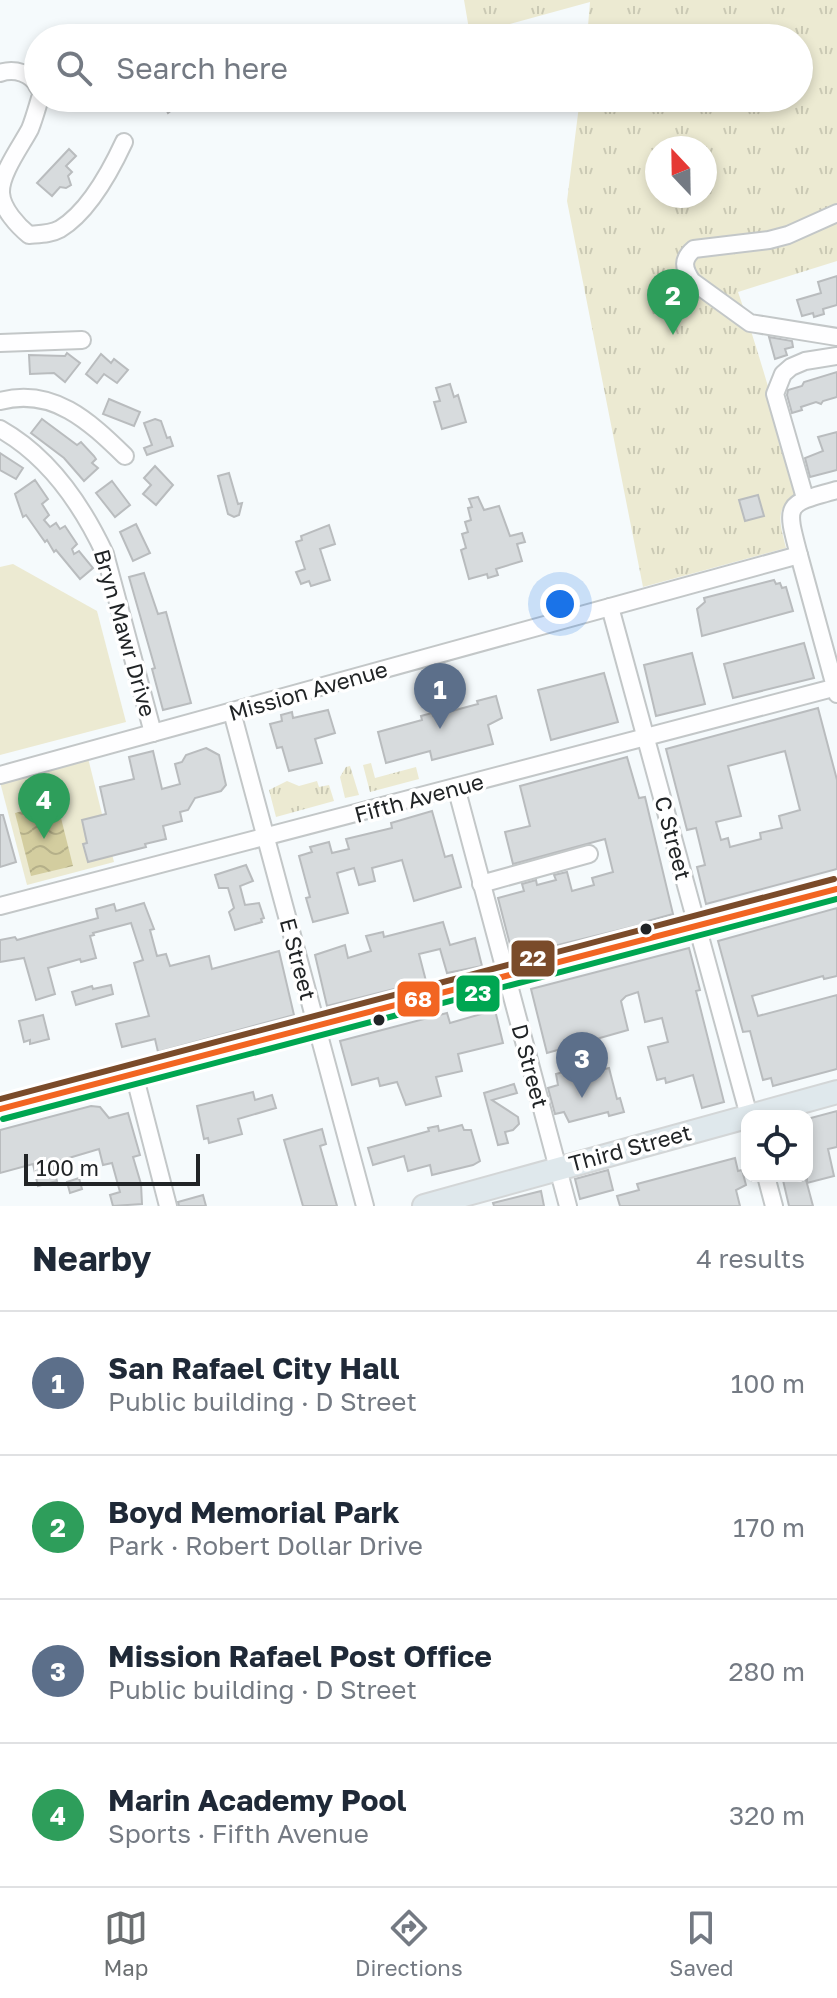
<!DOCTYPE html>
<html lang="en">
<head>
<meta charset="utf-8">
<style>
	:root { --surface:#fff; --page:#f6f6f7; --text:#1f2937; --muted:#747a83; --line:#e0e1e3; --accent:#6b6f71 }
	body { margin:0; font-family:"Golos Text",sans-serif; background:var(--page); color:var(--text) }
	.controls { position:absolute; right:24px; bottom:24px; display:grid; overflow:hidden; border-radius:16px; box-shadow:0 4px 12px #0003 }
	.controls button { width:72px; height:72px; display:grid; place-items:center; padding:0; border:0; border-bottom:2px solid var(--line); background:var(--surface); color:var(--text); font:40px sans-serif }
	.compass { position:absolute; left:645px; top:136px; width:72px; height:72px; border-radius:50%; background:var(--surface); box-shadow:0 4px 12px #0003; rotate:338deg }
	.scale { position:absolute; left:24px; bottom:20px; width:176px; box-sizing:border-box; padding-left:8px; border:4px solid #212426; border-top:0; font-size:22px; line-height:28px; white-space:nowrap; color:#212426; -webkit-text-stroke:6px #fff; paint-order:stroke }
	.you { position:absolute; left:560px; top:604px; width:28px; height:28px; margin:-20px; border:6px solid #fff; border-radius:50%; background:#1a73e8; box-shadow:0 0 0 12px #1a73e833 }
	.badge { display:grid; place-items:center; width:52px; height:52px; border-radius:50%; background:var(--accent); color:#fff; font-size:26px; font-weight:700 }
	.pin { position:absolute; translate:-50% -66px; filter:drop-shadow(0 2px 4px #0008) }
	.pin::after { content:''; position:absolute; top:42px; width:28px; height:24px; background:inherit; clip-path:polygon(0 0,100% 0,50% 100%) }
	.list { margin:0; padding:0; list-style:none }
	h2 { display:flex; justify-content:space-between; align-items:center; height:104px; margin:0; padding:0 32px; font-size:34px }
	h2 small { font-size:26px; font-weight:400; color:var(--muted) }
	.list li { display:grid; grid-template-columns:52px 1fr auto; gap:24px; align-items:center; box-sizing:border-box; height:144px; padding:0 32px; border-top:2px solid var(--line) }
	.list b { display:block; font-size:30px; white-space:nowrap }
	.list p { margin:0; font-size:26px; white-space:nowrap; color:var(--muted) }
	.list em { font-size:26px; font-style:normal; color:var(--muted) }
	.icon { flex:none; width:44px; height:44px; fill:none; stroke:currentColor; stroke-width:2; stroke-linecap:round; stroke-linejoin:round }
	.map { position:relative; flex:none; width:837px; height:1206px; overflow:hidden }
	.search { position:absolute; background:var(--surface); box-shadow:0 4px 12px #0003; left:24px; right:24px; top:24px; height:88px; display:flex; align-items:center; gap:20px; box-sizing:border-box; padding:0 28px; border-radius:44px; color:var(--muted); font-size:30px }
	.sheet { height:680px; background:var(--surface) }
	nav { display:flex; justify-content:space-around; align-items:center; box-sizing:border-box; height:112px; border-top:2px solid var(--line); background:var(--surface); font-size:22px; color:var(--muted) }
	nav a { display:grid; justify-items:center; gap:4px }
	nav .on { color:var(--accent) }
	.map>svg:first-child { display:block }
	.grass { fill:url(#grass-tufts); fill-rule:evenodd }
	.pitch { fill:#ecead2 }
	.water { fill:url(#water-waves) }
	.building { fill:#d7dbdd; stroke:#b9bcbe; stroke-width:2; fill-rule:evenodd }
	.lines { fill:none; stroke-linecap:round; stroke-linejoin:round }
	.minor-casing { stroke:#c3c7c8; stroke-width:20 }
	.major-casing { stroke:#d3d6d7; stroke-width:26 }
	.minor { stroke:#fefeff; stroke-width:16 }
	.major { stroke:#dfe8ec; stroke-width:22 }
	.bus-1-casing { stroke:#fff; stroke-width:12 }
	.bus-2-casing { stroke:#fff; stroke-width:12 }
	.bus-3-casing { stroke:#fff; stroke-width:12 }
	.bus-1 { stroke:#f26522; stroke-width:6 }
	.bus-2 { stroke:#00a651; stroke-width:6 }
	.bus-3 { stroke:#7a4b2a; stroke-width:6 }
	.bus-dot { fill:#212426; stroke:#fff; stroke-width:3 }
	.labels { text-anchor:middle; stroke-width:7; stroke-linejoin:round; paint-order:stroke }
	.street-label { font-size:22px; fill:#212426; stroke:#fff }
	.line-badge { stroke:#fff; stroke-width:3 }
	.badge-label { font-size:22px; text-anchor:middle; font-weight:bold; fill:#fff }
</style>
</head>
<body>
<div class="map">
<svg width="837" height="1206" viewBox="0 0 837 1206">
	<defs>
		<pattern id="grass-tufts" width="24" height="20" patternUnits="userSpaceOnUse" patternTransform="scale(2)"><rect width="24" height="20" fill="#ecead2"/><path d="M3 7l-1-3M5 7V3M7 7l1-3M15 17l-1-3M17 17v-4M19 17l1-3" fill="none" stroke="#cac9b4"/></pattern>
		<pattern id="water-waves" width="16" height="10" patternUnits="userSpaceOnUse" patternTransform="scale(2)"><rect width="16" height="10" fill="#d3cd9f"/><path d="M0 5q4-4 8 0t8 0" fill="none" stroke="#b5b089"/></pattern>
	</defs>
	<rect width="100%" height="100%" fill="#f5fafc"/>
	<g class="grass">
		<path d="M464 0H837V261L738 292C761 358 779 426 800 493 773 506 780 523 786 548L643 587 567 201 580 98H799V38H587L590 2 470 35ZM657 148H705V196H657Z"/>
		<path d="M371 763 375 778 416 767 419 779 370 792 363 765Z"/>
		<path d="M350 766 359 795 345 798 340 777 346 767Z"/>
		<path d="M287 781 299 786 317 781 319 787 329 785 334 801 276 817 269 790Z"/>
	</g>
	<g class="pitch">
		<path d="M13 564 97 611 126 722 0 755V567Z"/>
		<path d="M88 758 114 862 27 885 0 782Z"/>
	</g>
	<path class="water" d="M57 802 73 866 31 876 15 813Z"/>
	<g class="building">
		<path d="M160 98H176L181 103 168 113Z"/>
		<path d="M69 149 76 156 66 166 72 172 68 176 71 185 66 188 60 187 52 196 37 183Z"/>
		<path d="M837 276V305L823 309 824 314 814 317 813 313 802 316 797 300 821 293 818 282Z"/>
		<path d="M769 337 792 341 793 347 785 349 787 355 775 359Z"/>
		<path d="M67 353 80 363 65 382 54 373 30 374 29 355 65 356Z"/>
		<path d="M101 354 111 363 114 359 128 370 117 383 104 374 97 383 86 374Z"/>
		<path d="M837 372V397L823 401 821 404 816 402 801 407 802 410 792 413 787 395 788 390 802 386 804 382Z"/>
		<path d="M450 384 454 397 458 395 466 422 442 429 434 402 440 401 436 388Z"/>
		<path d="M109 399 140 412 134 426 103 414Z"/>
		<path d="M42 419 77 445 81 442 94 456 96 459 92 463 98 468 84 481 64 458 31 433Z"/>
		<path d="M155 419 161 421 167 438 170 437 173 446 147 455 144 448 152 445 144 423Z"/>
		<path d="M837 432V470L810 477 805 458 823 451 818 437Z"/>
		<path d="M0 453 23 468 16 479 0 470Z"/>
		<path d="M155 466 173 485 156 505 143 494 151 485 144 478Z"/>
		<path d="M229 473 238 504 242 503 239 515 234 517 228 514 218 476Z"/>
		<path d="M35 480 48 499 42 504 49 515 44 520 50 527 56 523 60 529 65 526 77 544 72 549 74 554 79 551 93 568 80 579 56 550 54 552 47 540 45 542 26 515 23 517 15 494Z"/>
		<path d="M112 481 130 505 115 517 96 493Z"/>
		<path d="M758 495 764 516 745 521 739 500Z"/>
		<path d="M478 497 484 510 499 506 510 536 522 533 525 542 517 544 522 561 496 569 498 575 488 578 487 574 469 579 461 550 466 548 462 534 468 532 465 522 471 520 468 508 472 507 469 499Z"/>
		<path d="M136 524 150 553 133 561 120 532Z"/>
		<path d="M329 525 335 544 320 549 330 580 311 586 309 581 301 584 296 572 305 569 296 542 302 540 301 536Z"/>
		<path d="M144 573 158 614 166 612 191 703 163 710 152 669 155 668 129 577Z"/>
		<path d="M774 580 776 584 780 583 782 588 786 587 793 611 702 636 697 609 705 602 704 598Z"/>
		<path d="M804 643 814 678 733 698 724 664Z"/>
		<path d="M692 653 705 704 656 716 644 665Z"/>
		<path d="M604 673 618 722 551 740 538 690Z"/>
		<path d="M496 696 502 718 488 725 493 744 432 760 430 751 386 763 378 732 422 720 421 716 432 713 433 716 478 704 477 701Z"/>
		<path d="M818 708 837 780V869L706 904 697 867 705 865 696 828 687 830 666 749ZM785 751 800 810 779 816 782 828 760 833 761 839 730 847 728 838 721 840 716 822 741 816 728 766Z"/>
		<path d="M328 710 335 733 315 739 322 763 289 771 282 747 277 748 270 724 282 721 281 715 292 712 293 718Z"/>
		<path d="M206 748 219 755 226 785 221 791 195 798 188 810 180 812 182 821 163 826 166 839 145 844 146 847 88 862 83 844 87 843 82 820 106 814 100 787 134 779 129 757 153 751 162 789 180 784 175 764 182 762 186 755Z"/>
		<path d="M627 757 639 798 645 797 673 914 644 922V924L513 956 498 898 524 891 522 884 536 880 537 885 556 880 554 875 567 872 572 891 594 885 592 878 613 872 605 839 513 864 505 832 530 826 520 786Z"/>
		<path d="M432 811 445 857 452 855 461 887 414 901 402 860 372 868 375 881 359 885 354 868 337 873 348 913 313 922 306 898 310 897 299 856 312 852 310 847 329 842 332 853 349 849 346 839 392 828 391 823Z"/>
		<path d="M0 815H3L16 862 0 867Z"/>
		<path d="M246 865 253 881 240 886 245 905 259 903 264 918 261 919 262 922 235 930 229 912 234 908 228 888H219L215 875Z"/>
		<path d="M144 903 154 929 150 930 157 956 166 954 170 966 209 956 212 969 279 951 294 1015 158 1052 155 1039 122 1047 116 1024 149 1016 134 963 143 960 131 923 93 933 94 935 90 936 96 958 81 962 80 959 48 968 55 994 36 1000 24 958 0 962V940L15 937 17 940 98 918 96 909 114 904 116 911Z"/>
		<path d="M837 908V976L824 979 823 976 752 996 758 1016 837 995V1069L773 1086 771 1078 763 1080 750 1031 743 1032 718 941Z"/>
		<path d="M443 922 450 945 475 938 482 966 447 973 440 949 419 954 426 981 327 1006 315 955 345 945 348 958 371 951 366 936 383 932 384 937Z"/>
		<path d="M689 948 700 990 696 991 724 1102 702 1108 693 1075 666 1083 665 1078 657 1080 648 1047 668 1042 662 1018 645 1022 638 992 626 996 621 1001 628 1030 547 1053 531 989Z"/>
		<path d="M111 985 113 994 76 1005 72 992 92 986 93 989Z"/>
		<path d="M495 1010 503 1043 458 1054 462 1071 436 1077 441 1096 406 1105 397 1082 380 1086 378 1078 352 1085 340 1041 447 1013 450 1023Z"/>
		<path d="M43 1015 49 1039 30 1044V1040L24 1042 19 1021Z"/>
		<path d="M595 1063 597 1071 609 1068 617 1099 620 1098 624 1112 609 1116 608 1112 569 1122 564 1112 555 1114 548 1088 558 1085 556 1074Z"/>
		<path d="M514 1084 517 1093 492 1100 518 1117 519 1124 513 1130 505 1132 508 1143 498 1145 484 1093Z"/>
		<path d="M253 1092 255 1100 272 1095 276 1108 238 1119 242 1134 209 1143 208 1138 204 1139 197 1106Z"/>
		<path d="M91 1106 100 1107 109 1118 128 1113 140 1155 133 1157 141 1184 142 1204 113 1206 110 1195 120 1192 112 1163 103 1165 99 1149 52 1163 57 1181 38 1186 33 1164 0 1173V1130Z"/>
		<path d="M837 1111V1147L828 1149 834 1176 807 1183V1119Z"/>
		<path d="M462 1125 464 1130H471L480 1161 473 1165 432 1175 430 1165 408 1171 404 1156 373 1165 368 1148 429 1131 428 1128 438 1126 439 1131Z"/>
		<path d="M322 1129 326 1144 320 1146 337 1206H303L284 1140Z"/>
		<path d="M735 1158 738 1171 742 1170 746 1185 736 1190 740 1206H620L617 1196 639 1190 637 1184Z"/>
		<path d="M608 1170 613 1190 580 1199 575 1179Z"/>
		<path d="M782 1176H805L813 1206H789Z"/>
		<path d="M79 1178 82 1189 70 1193 67 1182Z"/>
		<path d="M541 1191 544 1206H494L493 1203Z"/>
		<path d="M203 1195 206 1206H179L178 1202Z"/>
	</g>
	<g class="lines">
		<g class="minor-casing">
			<g id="minor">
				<path d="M0 73C14 68 32 73 38 87"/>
				<path d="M40 98C37 108 34 119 30 129 21 146 0 174 1 193 2 209 18 226 29 235 40 234 51 234 60 229 88 212 111 170 124 142"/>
				<path d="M837 213 788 235 769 240 694 249C682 259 683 268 692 281L750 323 837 337"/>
				<path d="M0 343 82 340"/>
				<path d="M0 401C53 387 89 421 125 456"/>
				<path d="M0 429C48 456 82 505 105 554L153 733"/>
				<path d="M805 498 775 394 783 374 791 367 805 361 837 356"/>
				<path d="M799 555 837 694"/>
				<path d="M610 607 749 1116"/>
				<path d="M232 712 365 1206"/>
				<path d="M0 775 799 555C785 503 785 504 837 490"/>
				<path d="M456 787 568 1206"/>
				<path d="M481 884 589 854"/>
				<path d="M0 906 837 687"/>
				<path d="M134 1074 168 1206"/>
				<path d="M766 1176 774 1206"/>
			</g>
		</g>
		<g class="major-casing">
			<g id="major">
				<path d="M0 1109C279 1036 559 965 837 889"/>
				<path d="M424 1206 837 1092"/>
			</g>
		</g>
		<use href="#minor" class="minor"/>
		<use href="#major" class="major"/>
		<g class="bus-1-casing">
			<path id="bus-1" d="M0 1109 837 889"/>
		</g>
		<g class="bus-2-casing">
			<path id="bus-2" d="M3 1119 837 899"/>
		</g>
		<g class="bus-3-casing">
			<path id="bus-3" d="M0 1099 834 879"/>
		</g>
		<use href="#bus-1" class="bus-1"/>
		<use href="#bus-2" class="bus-2"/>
		<use href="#bus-3" class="bus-3"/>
	</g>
	<g class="bus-dot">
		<circle cx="646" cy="929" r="7"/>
		<circle cx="379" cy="1020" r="7"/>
	</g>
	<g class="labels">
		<g class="street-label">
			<text transform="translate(125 633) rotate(74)" y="8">Bryn Mawr Drive</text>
			<text transform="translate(308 691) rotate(-16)" y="8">Mission Avenue</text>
			<text transform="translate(419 798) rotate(-15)" y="8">Fifth Avenue</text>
			<text transform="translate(673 838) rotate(75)" y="8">C Street</text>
			<text transform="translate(298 959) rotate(75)" y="8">E Street</text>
			<text transform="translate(530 1066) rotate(75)" y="8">D Street</text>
			<text transform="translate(630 1148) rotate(-15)" y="8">Third Street</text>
		</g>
	</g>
	<g class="line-badge">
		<rect x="510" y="939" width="46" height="39" rx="8" fill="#7a4b2a"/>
		<rect x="455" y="974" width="46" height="39" rx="8" fill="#00a651"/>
		<rect x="396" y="980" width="45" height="38" rx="8" fill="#f26522"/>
	</g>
	<g class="badge-label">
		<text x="533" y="966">22</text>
		<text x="478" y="1001">23</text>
		<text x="418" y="1007">68</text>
	</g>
</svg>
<div class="controls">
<button><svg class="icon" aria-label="locate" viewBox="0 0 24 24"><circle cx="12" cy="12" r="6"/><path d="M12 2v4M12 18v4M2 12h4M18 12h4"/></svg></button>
</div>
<svg class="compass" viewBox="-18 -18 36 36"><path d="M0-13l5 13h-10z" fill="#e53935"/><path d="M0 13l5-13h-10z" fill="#747a83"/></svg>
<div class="scale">100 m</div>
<div class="you"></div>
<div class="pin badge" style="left:440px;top:729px;background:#5c6f8a">1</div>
<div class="pin badge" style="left:673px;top:335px;background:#2e9e5b">2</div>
<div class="pin badge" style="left:582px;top:1098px;background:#5c6f8a">3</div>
<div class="pin badge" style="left:44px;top:839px;background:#2e9e5b">4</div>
<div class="search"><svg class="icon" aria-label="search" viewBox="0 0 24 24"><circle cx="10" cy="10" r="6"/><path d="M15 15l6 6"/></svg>Search here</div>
</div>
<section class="sheet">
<h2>Nearby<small>4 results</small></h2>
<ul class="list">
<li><span class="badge" style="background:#5c6f8a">1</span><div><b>San Rafael City Hall</b><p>Public building · D Street</p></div><em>100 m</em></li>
<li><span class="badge" style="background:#2e9e5b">2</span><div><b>Boyd Memorial Park</b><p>Park · Robert Dollar Drive</p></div><em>170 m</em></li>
<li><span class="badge" style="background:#5c6f8a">3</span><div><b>Mission Rafael Post Office</b><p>Public building · D Street</p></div><em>280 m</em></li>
<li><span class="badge" style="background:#2e9e5b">4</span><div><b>Marin Academy Pool</b><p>Sports · Fifth Avenue</p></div><em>320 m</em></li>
</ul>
</section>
<nav>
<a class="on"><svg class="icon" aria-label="map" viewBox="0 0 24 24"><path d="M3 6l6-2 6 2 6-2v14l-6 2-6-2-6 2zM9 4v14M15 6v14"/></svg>Map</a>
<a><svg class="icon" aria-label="directions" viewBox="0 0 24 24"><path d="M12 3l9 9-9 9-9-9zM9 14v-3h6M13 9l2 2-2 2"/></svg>Directions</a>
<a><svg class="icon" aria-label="saved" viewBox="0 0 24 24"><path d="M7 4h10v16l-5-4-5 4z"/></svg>Saved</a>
</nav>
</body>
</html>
